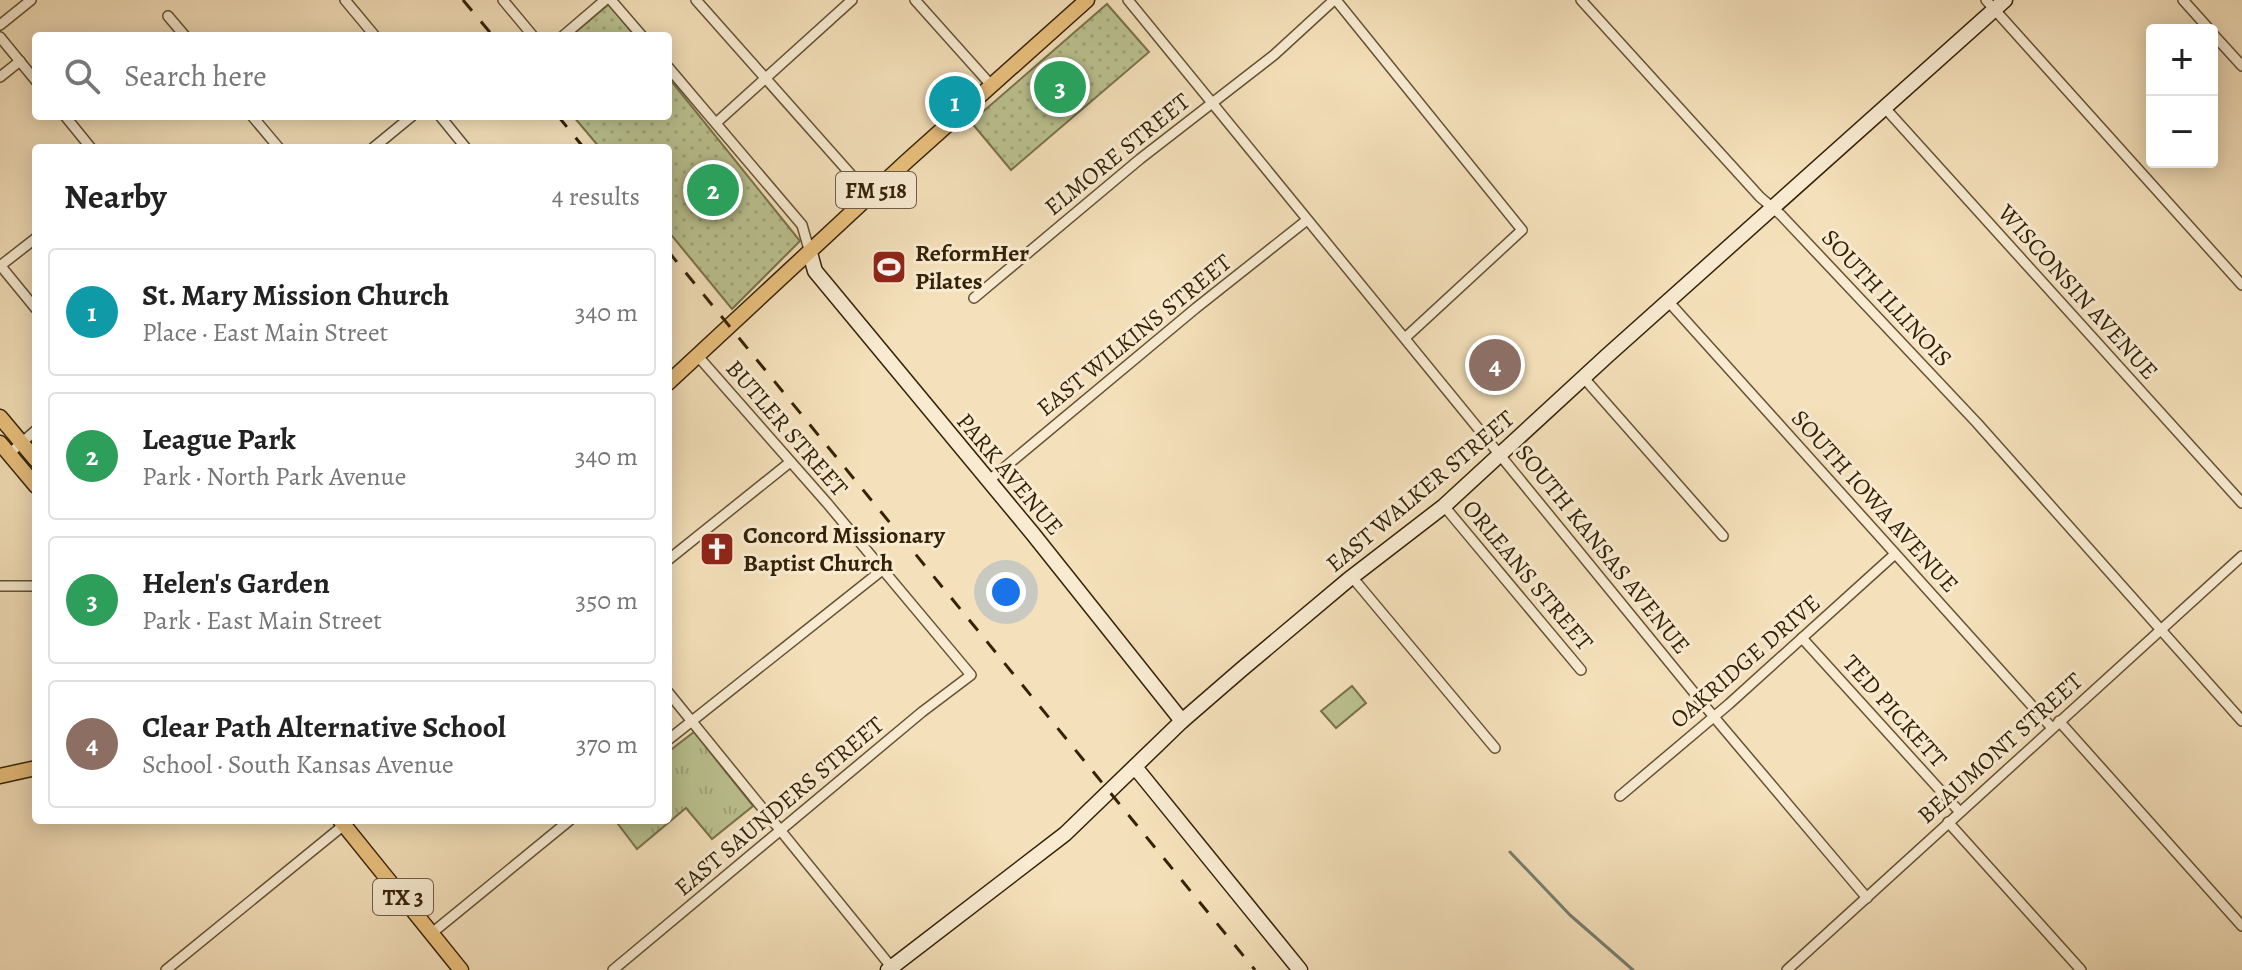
<!DOCTYPE html>
<html lang="en">
<head>
<meta charset="utf-8">
<style>
	:root { --surface:#fff; --page:#f2f2f2; --text:#222; --muted:#767676; --line:#e0e0e0; --accent:#0f766e }
	body { margin:0; font-family:Alegreya,serif; background:var(--page); color:var(--text) }
	.controls { position:absolute; right:24px; top:24px; display:grid; overflow:hidden; border-radius:8px; box-shadow:0 4px 20px #0003 }
	.controls button { width:72px; height:72px; display:grid; place-items:center; padding:0; border:0; border-bottom:2px solid var(--line); background:var(--surface); color:var(--text); font:40px sans-serif }
	.you { position:absolute; left:1006px; top:592px; width:28px; height:28px; margin:-20px; border:6px solid #fff; border-radius:50%; background:#1a73e8; box-shadow:0 0 0 12px #1a73e833 }
	.badge { display:grid; place-items:center; width:52px; height:52px; border-radius:50%; background:var(--accent); color:#fff; font-size:26px; font-weight:700 }
	.pin { position:absolute; translate:-50% -50%; border:4px solid #fff; box-shadow:0 2px 8px #0006 }
	.list { margin:0; padding:0; list-style:none }
	h2 { display:flex; justify-content:space-between; align-items:center; height:104px; margin:0; padding:0 32px; font-size:34px }
	h2 small { font-size:26px; font-weight:400; color:var(--muted) }
	.list li { display:grid; grid-template-columns:52px 1fr auto; gap:24px; align-items:center; box-sizing:border-box; height:128px; margin:0 16px 16px; padding:0 16px; border:2px solid var(--line); border-radius:8px }
	.list b { display:block; font-size:30px; white-space:nowrap }
	.list p { margin:0; font-size:26px; white-space:nowrap; color:var(--muted) }
	.list em { font-size:26px; font-style:normal; color:var(--muted) }
	.icon { flex:none; width:44px; height:44px; fill:none; stroke:currentColor; stroke-width:2; stroke-linecap:round; stroke-linejoin:round }
	.map { position:relative; flex:none; width:2242px; height:970px; overflow:hidden }
	.search { position:absolute; background:var(--surface); box-shadow:0 4px 20px #0003; left:32px; top:32px; width:640px; height:88px; display:flex; align-items:center; gap:20px; box-sizing:border-box; padding:0 28px; border-radius:8px; color:var(--muted); font-size:30px }
	.panel { position:absolute; background:var(--surface); box-shadow:0 4px 20px #0003; left:32px; top:144px; width:640px; height:680px; border-radius:8px }
	.map>svg:first-child { display:block }
	.grass { fill:url(#grass-tufts); stroke:#78724b; stroke-width:2 }
	.park { fill:url(#park-dots); stroke:#78724b; stroke-width:2 }
	.pitch { fill:#bbc290; stroke:#78724b; stroke-width:2 }
	.lines { fill:none; stroke-linecap:round; stroke-linejoin:round }
	.stream { stroke:#737e70; stroke-width:3 }
	.street-casing { stroke:#645233; stroke-width:12 }
	.secondary-casing { stroke:#342206; stroke-width:17 }
	.primary-casing { stroke:#342206; stroke-width:17 }
	.street { stroke:#f8ebd2; stroke-width:9 }
	.secondary { stroke:#f8ebd2; stroke-width:14 }
	.primary { stroke:#eac07d; stroke-width:14 }
	.rail { stroke:#342206; stroke-width:3; stroke-dasharray:14 14; stroke-linecap:butt }
	.labels { text-anchor:middle; stroke-width:6; stroke-linejoin:round; paint-order:stroke }
	.shield { fill:#f8ebd2; stroke:#6f5e43; stroke-width:2 }
	.shield-label { font-size:22px; font-weight:bold; fill:#342206 }
	.street-label { font-size:24px; fill:#342206; stroke:#f8ebd2 }
	.poi-label { font-size:24px; font-weight:bold; fill:#342206; stroke:#f8ebd2; text-anchor:start }
</style>
</head>
<body>
<div class="map">
<svg width="2242" height="970" viewBox="0 0 2242 970">
	<defs>
		<pattern id="grass-tufts" width="24" height="20" patternUnits="userSpaceOnUse" patternTransform="scale(2)"><rect width="24" height="20" fill="#bbc290"/><path d="M3 7l-1-3M5 7V3M7 7l1-3M15 17l-1-3M17 17v-4M19 17l1-3" fill="none" stroke="#a1a67b"/></pattern>
		<pattern id="park-dots" width="8" height="8" patternUnits="userSpaceOnUse" patternTransform="scale(2)"><rect width="8" height="8" fill="#bbc290"/><path d="M2 2h.1M6 6h.1" fill="none" stroke="#a1a67b" stroke-width="1.8" stroke-linecap="round"/></pattern>
	</defs>
	<rect width="100%" height="100%" fill="#f4e0ba"/>
	<filter id="stains"><feTurbulence type="fractalNoise" baseFrequency=".0025" numOctaves="4"/><feColorMatrix values="0 0 0 0 .2 0 0 0 0 .09 0 0 0 0 .02 0 0 0 .5 -.17"/></filter>
	<radialGradient id="worn" r=".72"><stop offset=".6" stop-color="#630" stop-opacity="0"/><stop offset="1" stop-color="#630" stop-opacity=".3"/></radialGradient>
	<path class="grass" d="M694 732 753 806 712 839 686 808 637 849 615 820H668V752Z"/>
	<g class="park">
		<path d="M609 4 635 36H571Z"/>
		<path d="M1107 4 1149 52 1011 170 971 122Z"/>
		<path d="M668 77 800 241 732 309 668 231V148H600L573 116H668Z"/>
	</g>
	<path class="pitch" d="M1352 686 1366 703 1336 728 1321 711Z"/>
	<g class="lines">
		<path class="stream" d="M1510 852 1570 915 1633 970"/>
		<g class="street-casing">
			<g id="street">
				<path d="M345 0 375 36"/>
				<path d="M503 0 533 36"/>
				<path d="M611 0 642 36"/>
				<path d="M696 0 870 196"/>
				<path d="M915 0 991 85"/>
				<path d="M1128 0 1714 717 1867 898"/>
				<path d="M1336 0 1522 230 1405 338"/>
				<path d="M1581 0 1760 197 1781 215 1977 423 2242 721"/>
				<path d="M1986 0 2242 285"/>
				<path d="M2183 0 2210 30"/>
				<path d="M168 16 185 36"/>
				<path d="M0 25 31 0"/>
				<path d="M2212 33 2242 66"/>
				<path d="M563 36 605 0"/>
				<path d="M0 37 36 81"/>
				<path d="M668 67 802 225 810 253"/>
				<path d="M0 77 20 61"/>
				<path d="M1885 108 2242 503"/>
				<path d="M65 116 91 148"/>
				<path d="M252 116 279 148"/>
				<path d="M440 116 466 148"/>
				<path d="M716 123 852 0"/>
				<path d="M373 148 412 116"/>
				<path d="M0 265 36 309"/>
				<path d="M0 266 36 238"/>
				<path d="M974 298 1140 159 1274 55 1334 0"/>
				<path d="M1668 301 2052 728"/>
				<path d="M1583 377 1723 536"/>
				<path d="M9 454 36 430"/>
				<path d="M987 482 1196 308 1307 220"/>
				<path d="M1444 506 1581 670"/>
				<path d="M668 560 789 463"/>
				<path d="M1352 577 1495 748"/>
				<path d="M0 586H36"/>
				<path d="M1802 638 1959 811"/>
				<path d="M668 692 893 969"/>
				<path d="M2059 721 2242 926"/>
				<path d="M668 740 881 571"/>
				<path d="M1620 796 1729 704 1895 554"/>
				<path d="M1948 822 2081 970"/>
				<path d="M432 933 570 820"/>
				<path d="M166 970 350 820"/>
				<path d="M613 970 922 712 971 675 827 503 696 354"/>
				<path d="M1787 970 2242 556"/>
			</g>
		</g>
		<g class="secondary-casing">
			<g id="secondary">
				<path d="M810 253 815 271 1033 534 1182 721"/>
				<path d="M1135 767 1300 970"/>
				<path d="M888 970 1065 834 1182 721 1242 669 1348 580 1444 506 1608 355 2005 0"/>
			</g>
		</g>
		<g class="primary-casing">
			<g id="primary">
				<path d="M668 383 907 161 1087 0"/>
				<path d="M0 417 36 460"/>
				<path d="M0 443 36 486"/>
				<path d="M0 776 36 768"/>
				<path d="M340 820 461 970"/>
			</g>
		</g>
		<use href="#street" class="street"/>
		<use href="#secondary" class="secondary"/>
		<use href="#primary" class="primary"/>
		<g class="rail">
			<path d="M463 0 493 36"/>
			<path d="M558 116 584 148"/>
			<path d="M668 251 1255 970"/>
		</g>
	</g>
	<defs>
		<g id="stadium-square" transform="scale(1.8)"><rect x="-9" y="-9" width="18" height="18" rx="4" fill="#8f2418" stroke="#f8ebd2"/><path d="M0-5a6.5 5 0 1 0 0 10a6.5 5 0 1 0 0-10ZM-3.5-1.8h7v3.6h-7Z" fill="#fff"/></g>
		<g id="church-square" transform="scale(1.8)"><rect x="-9" y="-9" width="18" height="18" rx="4" fill="#8f2418" stroke="#f8ebd2"/><path d="M-1.2-6h2.4v3.5h3.3v2.4h-3.3V6h-2.4V-.1h-3.3v-2.4h3.3Z" fill="#fff"/></g>
	</defs>
	<g fill-rule="evenodd">
		<use href="#stadium-square" x="889" y="267"/>
		<use href="#church-square" x="717" y="549"/>
	</g>
	<g class="labels">
		<g class="shield">
			<rect x="836" y="172" width="80" height="36" rx="6"/>
			<rect x="373" y="879" width="60" height="36" rx="6"/>
		</g>
		<g class="shield-label">
			<text x="876" y="198">FM 518</text>
			<text x="403" y="905">TX 3</text>
		</g>
		<g class="street-label">
			<text transform="translate(1117 154) rotate(-39)" y="8">ELMORE STREET</text>
			<text transform="translate(2078 292) rotate(48)" y="8">WISCONSIN AVENUE</text>
			<text transform="translate(1887 298) rotate(47)" y="8">SOUTH ILLINOIS</text>
			<text transform="translate(1134 335) rotate(-39)" y="8">EAST WILKINS STREET</text>
			<text transform="translate(787 428) rotate(49)" y="8">BUTLER STREET</text>
			<text transform="translate(1010 474) rotate(50)" y="8">PARK AVENUE</text>
			<text transform="translate(1420 491) rotate(-40)" y="8">EAST WALKER STREET</text>
			<text transform="translate(1875 501) rotate(48)" y="8">SOUTH IOWA AVENUE</text>
			<text transform="translate(1603 549) rotate(51)" y="8">SOUTH KANSAS AVENUE</text>
			<text transform="translate(1528 575) rotate(50)" y="8">ORLEANS STREET</text>
			<text transform="translate(1745 661) rotate(-41)" y="8">OAKRIDGE DRIVE</text>
			<text transform="translate(1895 711) rotate(48)" y="8">TED PICKETT</text>
			<text transform="translate(2000 748) rotate(-42)" y="8">BEAUMONT STREET</text>
			<text transform="translate(779 806) rotate(-40)" y="8">EAST SAUNDERS STREET</text>
		</g>
		<g class="poi-label">
			<text x="915" y="261">ReformHer<tspan x="915" dy="28">Pilates</tspan></text>
			<text x="743" y="543">Concord Missionary<tspan x="743" dy="28">Baptist Church</tspan></text>
		</g>
	</g>
	<rect width="100%" height="100%" filter="url(#stains)"/>
	<rect width="100%" height="100%" fill="url(#worn)"/>
</svg>
<div class="controls">
<button>+</button>
<button>−</button>
</div>
<div class="you"></div>
<div class="pin badge" style="left:955px;top:102px;background:#0f9aa8">1</div>
<div class="pin badge" style="left:713px;top:190px;background:#2e9e5b">2</div>
<div class="pin badge" style="left:1060px;top:87px;background:#2e9e5b">3</div>
<div class="pin badge" style="left:1495px;top:365px;background:#8d6e63">4</div>
<div class="search"><svg class="icon" aria-label="search" viewBox="0 0 24 24"><circle cx="10" cy="10" r="6"/><path d="M15 15l6 6"/></svg>Search here</div>
<section class="panel">
<h2>Nearby<small>4 results</small></h2>
<ul class="list">
<li><span class="badge" style="background:#0f9aa8">1</span><div><b>St. Mary Mission Church</b><p>Place · East Main Street</p></div><em>340 m</em></li>
<li><span class="badge" style="background:#2e9e5b">2</span><div><b>League Park</b><p>Park · North Park Avenue</p></div><em>340 m</em></li>
<li><span class="badge" style="background:#2e9e5b">3</span><div><b>Helen's Garden</b><p>Park · East Main Street</p></div><em>350 m</em></li>
<li><span class="badge" style="background:#8d6e63">4</span><div><b>Clear Path Alternative School</b><p>School · South Kansas Avenue</p></div><em>370 m</em></li>
</ul>
</section>
</div>
</body>
</html>
